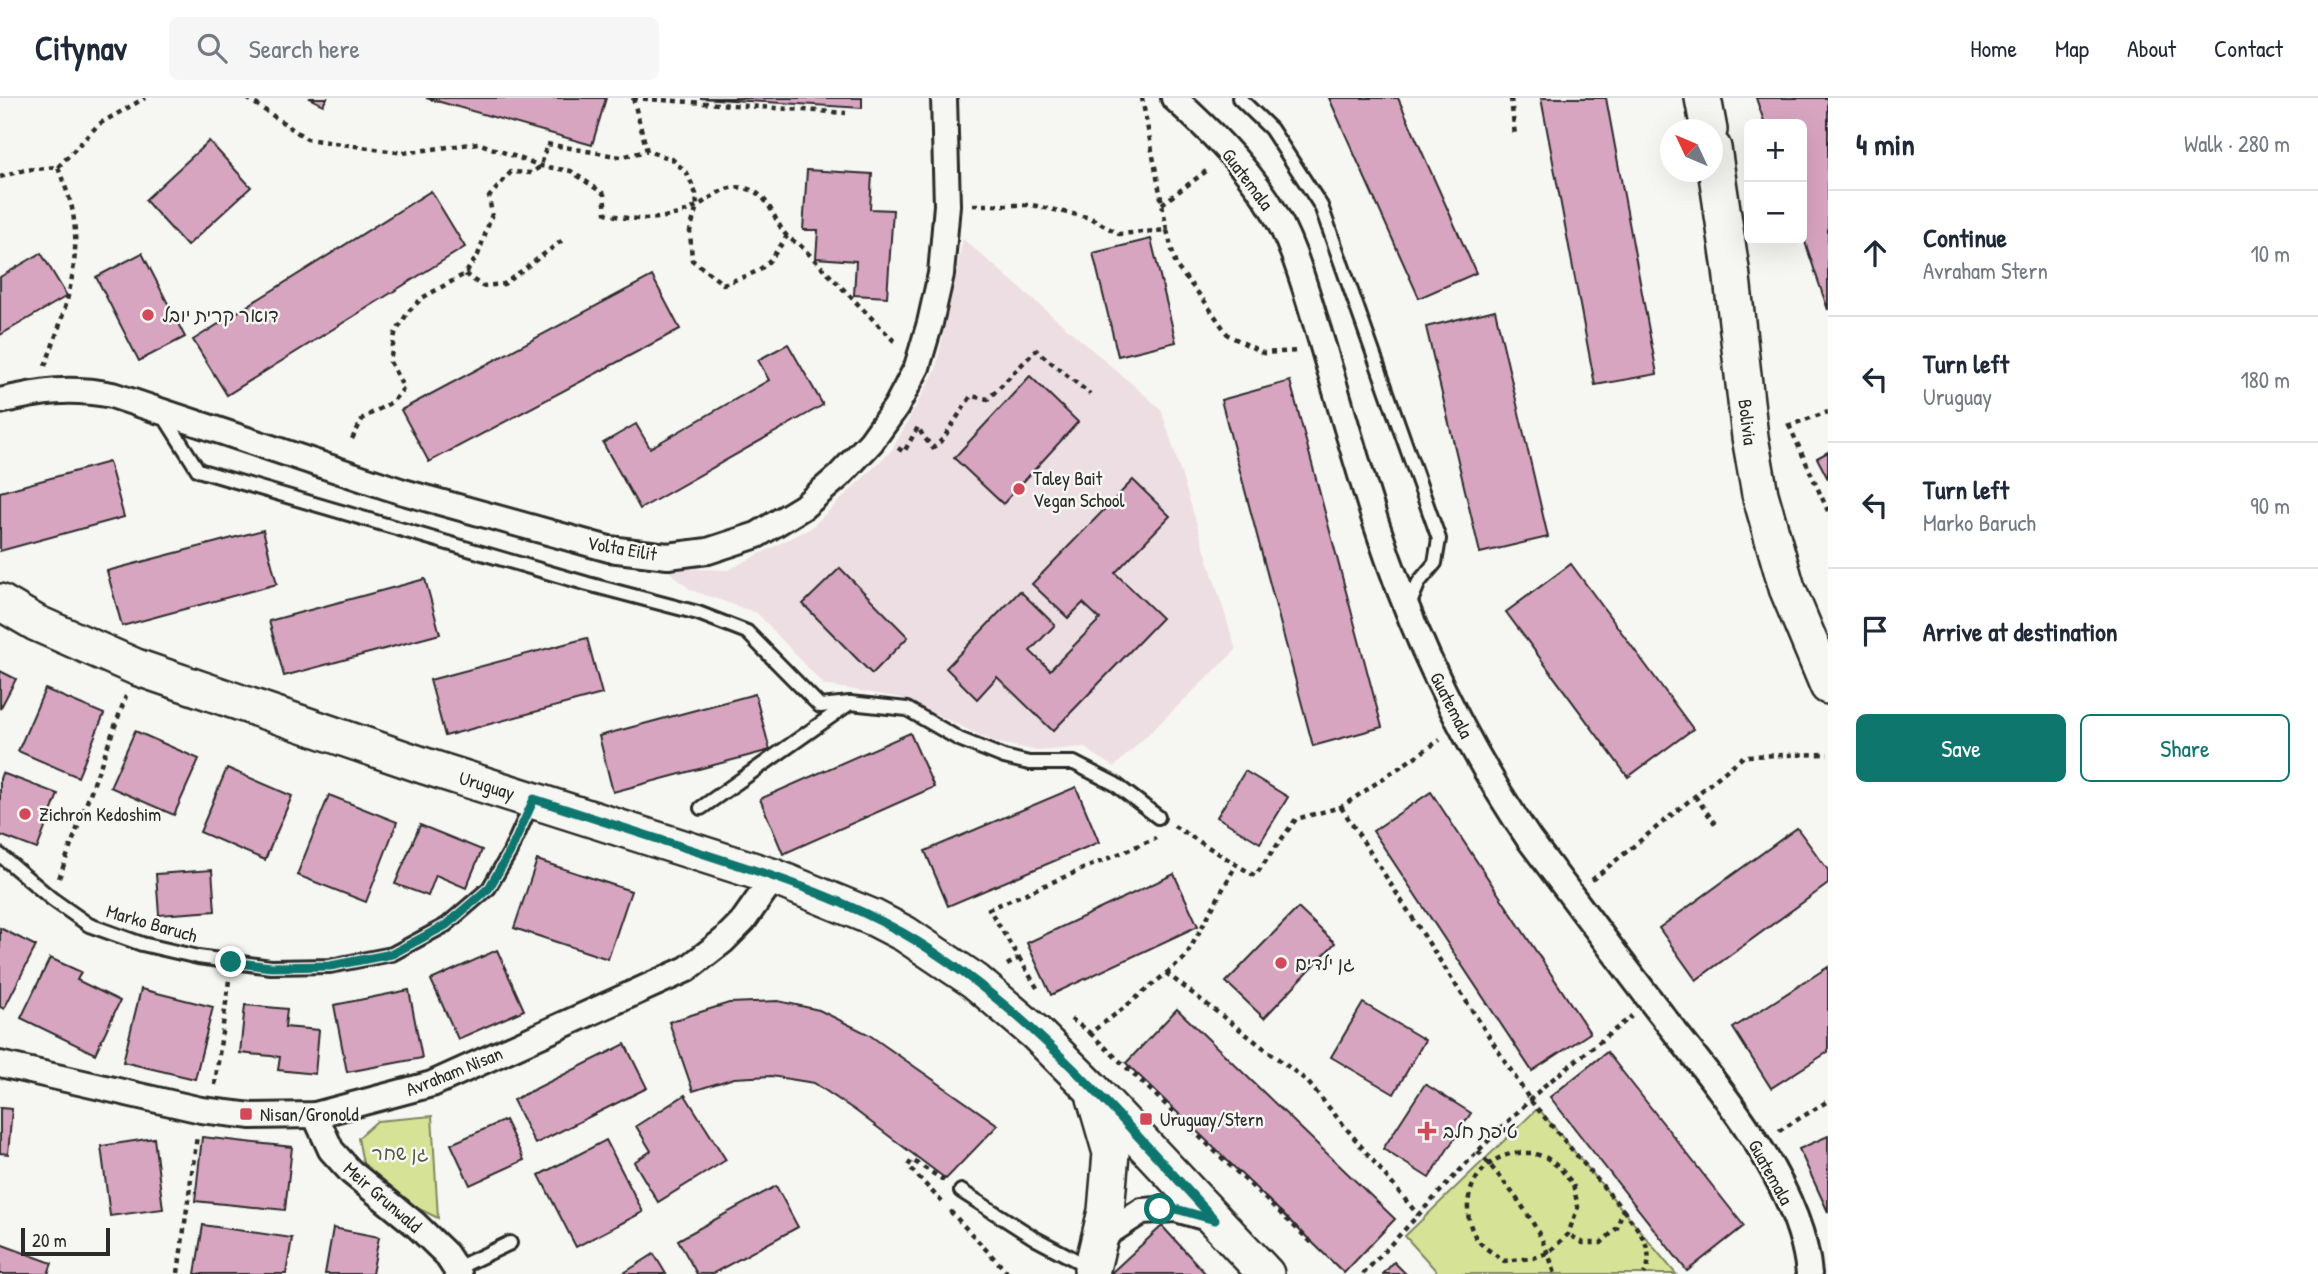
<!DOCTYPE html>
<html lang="en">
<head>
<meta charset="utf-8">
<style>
	:root { --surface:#fff; --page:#f6f6f7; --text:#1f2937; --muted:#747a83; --line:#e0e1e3; --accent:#0f766e }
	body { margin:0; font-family:"Patrick Hand","Playpen Sans Hebrew",sans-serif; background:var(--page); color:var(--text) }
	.controls { position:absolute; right:21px; top:21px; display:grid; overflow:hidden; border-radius:10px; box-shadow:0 7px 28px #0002 }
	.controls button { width:63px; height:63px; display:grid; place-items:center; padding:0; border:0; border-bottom:2px solid var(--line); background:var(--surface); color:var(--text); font:35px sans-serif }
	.compass { position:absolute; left:1660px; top:21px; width:63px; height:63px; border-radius:50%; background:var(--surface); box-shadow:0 7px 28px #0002; rotate:314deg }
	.scale { position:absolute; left:21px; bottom:18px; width:89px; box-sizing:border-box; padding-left:7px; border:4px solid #2b2b2b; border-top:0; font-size:19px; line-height:24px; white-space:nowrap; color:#2b2b2b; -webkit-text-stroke:5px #f6f6f2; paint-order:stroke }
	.stop { position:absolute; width:21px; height:21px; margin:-16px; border:5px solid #0f766e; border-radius:50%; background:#fff }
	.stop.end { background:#0f766e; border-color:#fff; box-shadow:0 2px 7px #0008 }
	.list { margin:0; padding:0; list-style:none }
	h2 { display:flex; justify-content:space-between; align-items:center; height:91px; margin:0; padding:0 28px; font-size:30px }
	h2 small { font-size:23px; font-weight:400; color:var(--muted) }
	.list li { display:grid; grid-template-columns:46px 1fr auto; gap:21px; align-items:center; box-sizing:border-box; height:126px; padding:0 28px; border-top:2px solid var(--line) }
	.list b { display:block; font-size:26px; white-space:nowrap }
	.list p { margin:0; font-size:23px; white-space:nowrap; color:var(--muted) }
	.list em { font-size:23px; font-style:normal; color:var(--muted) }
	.actions { display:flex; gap:14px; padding:21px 28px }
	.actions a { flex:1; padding:16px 0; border:2px solid var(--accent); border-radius:10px; text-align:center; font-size:24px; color:var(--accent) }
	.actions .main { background:var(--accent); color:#fff }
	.icon { flex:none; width:38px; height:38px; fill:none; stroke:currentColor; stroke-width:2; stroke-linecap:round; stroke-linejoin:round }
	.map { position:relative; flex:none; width:1828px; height:1176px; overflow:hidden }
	header { display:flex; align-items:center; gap:42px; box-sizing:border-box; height:98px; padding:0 35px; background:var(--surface); border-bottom:2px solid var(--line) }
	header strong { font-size:33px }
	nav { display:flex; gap:38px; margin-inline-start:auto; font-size:24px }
	.search { width:490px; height:63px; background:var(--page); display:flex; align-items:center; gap:18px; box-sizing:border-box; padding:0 24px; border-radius:10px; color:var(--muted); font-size:26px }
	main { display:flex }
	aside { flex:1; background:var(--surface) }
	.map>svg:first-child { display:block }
	.built { fill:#eddee3 }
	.green { fill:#d6e295; stroke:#808660; stroke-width:2 }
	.building { fill:#d8a5c1; stroke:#2b2b2b; stroke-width:2 }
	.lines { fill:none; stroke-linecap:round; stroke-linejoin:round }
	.lane-casing { stroke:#2b2b2b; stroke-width:18 }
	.street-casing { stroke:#2b2b2b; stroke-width:30 }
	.secondary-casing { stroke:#2b2b2b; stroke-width:40 }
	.path { stroke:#2b2b2b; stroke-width:4.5; stroke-dasharray:5 5; stroke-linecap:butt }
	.lane { stroke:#f6f6f2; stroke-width:12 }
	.street { stroke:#f6f6f2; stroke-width:24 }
	.secondary { stroke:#f6f6f2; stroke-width:35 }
	.route { stroke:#0f766e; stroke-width:9 }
	.poi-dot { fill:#d1495b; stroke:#f6f6f2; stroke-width:2.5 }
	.labels { text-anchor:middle; stroke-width:5; stroke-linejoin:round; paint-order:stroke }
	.street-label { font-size:19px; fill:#2b2b2b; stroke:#f6f6f2 }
	.poi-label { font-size:19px; fill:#2b2b2b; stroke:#f6f6f2; text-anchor:start }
	.park-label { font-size:19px; fill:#565946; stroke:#f6f6f2 }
</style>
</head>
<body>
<header>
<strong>Citynav</strong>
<div class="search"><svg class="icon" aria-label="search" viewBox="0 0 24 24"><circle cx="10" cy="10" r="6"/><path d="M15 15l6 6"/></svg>Search here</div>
<nav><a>Home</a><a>Map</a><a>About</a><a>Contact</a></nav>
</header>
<main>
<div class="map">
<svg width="1828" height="1176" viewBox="0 0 1828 1176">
	<rect width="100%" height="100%" fill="#f6f6f2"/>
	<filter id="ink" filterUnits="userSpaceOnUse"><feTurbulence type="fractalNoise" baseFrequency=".0143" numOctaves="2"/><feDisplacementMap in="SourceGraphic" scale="14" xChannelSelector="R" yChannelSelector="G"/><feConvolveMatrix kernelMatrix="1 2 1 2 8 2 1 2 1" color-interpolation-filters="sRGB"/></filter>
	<g filter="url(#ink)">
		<path class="built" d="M963 141 1161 311 1236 552 1114 669 1083 649 1038 653 994 644 902 600 824 587 757 515 691 492 665 470 728 472 811 430 892 352 936 271Z"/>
		<g class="green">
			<path d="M1538 1010 1676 1176H1439L1405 1138Z"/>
			<path d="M432 1018 438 1120 409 1106 364 1070 358 1040 377 1023Z"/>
		</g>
		<g class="building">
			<path d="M309 0H327L323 7Z"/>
			<path d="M426 0H606L592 47Z"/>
			<path d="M700 0H862V10Z"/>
			<path d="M1329 0H1398L1476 175 1419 200Z"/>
			<path d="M1541 0H1606L1657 276 1595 287Z"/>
			<path d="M1756 0H1828V212L1802 135V26H1765Z"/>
			<path d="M209 43 251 89 187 148 145 102Z"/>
			<path d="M807 72 872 76 870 111 893 112 887 199 854 197 856 163 816 160 818 132H803Z"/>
			<path d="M431 93 465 149 227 297 193 242Z"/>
			<path d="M1151 141 1176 244 1118 258 1093 155Z"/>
			<path d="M41 155 67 198 0 237V179Z"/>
			<path d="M142 155 185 239 139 263 96 179Z"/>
			<path d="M652 178 680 231 429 364 401 312Z"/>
			<path d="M1495 212 1548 439 1480 455 1426 229Z"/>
			<path d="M788 246 823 307 640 411 603 345 636 326 650 350 769 282 758 262Z"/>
			<path d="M1030 278 1078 324 1003 406 954 360Z"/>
			<path d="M1290 283 1382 629 1313 648 1221 302Z"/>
			<path d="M1828 354V381L1817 360Z"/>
			<path d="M109 364 124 419 0 453V394Z"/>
			<path d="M1133 382 1170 418 1115 475 1162 520 1053 633 997 579 977 601 946 570 1020 493 1055 527 1030 553 1050 572 1100 521 1083 505 1068 520 1032 486Z"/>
			<path d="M263 432 277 486 122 528 107 473Z"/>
			<path d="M1571 466 1693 631 1628 679 1506 514Z"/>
			<path d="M840 470 908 539 872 576 803 506Z"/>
			<path d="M425 481 440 536 284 578 269 523Z"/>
			<path d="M587 540 602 596 445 638 430 582Z"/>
			<path d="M0 573 16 581 0 611Z"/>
			<path d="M45 591 104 616 78 679 18 653Z"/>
			<path d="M755 596 770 652 613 694 599 638Z"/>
			<path d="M135 633 199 661 174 717 110 689Z"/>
			<path d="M910 635 934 689 783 756 760 701Z"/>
			<path d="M227 670 292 698 265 762 200 734Z"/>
			<path d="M1245 673 1288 699 1260 745 1217 719Z"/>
			<path d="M2 675 58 696 37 751 0 737V681Z"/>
			<path d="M1076 689 1099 744 948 808 925 753Z"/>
			<path d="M1431 694 1590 935 1532 973 1373 733Z"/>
			<path d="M329 697 397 724 366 804 297 777Z"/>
			<path d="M420 727 482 752 466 790 436 777 428 798 395 786Z"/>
			<path d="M1797 730 1828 772V786L1696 882 1659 830Z"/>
			<path d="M537 762 631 793 608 861 514 830Z"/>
			<path d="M212 772 215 813 159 817 156 776Z"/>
			<path d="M1174 776 1198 828 1051 897 1027 845Z"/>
			<path d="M1298 810 1335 845 1264 920 1226 884Z"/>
			<path d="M0 830 36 848 4 911 0 909Z"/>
			<path d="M497 852 524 912 458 941 431 882Z"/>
			<path d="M50 860 81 874 77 882 120 903 95 956 21 920Z"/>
			<path d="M1828 869V954L1771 990 1733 930Z"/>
			<path d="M141 891 213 909 195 981 123 964Z"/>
			<path d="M409 892 422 960 347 974 334 907Z"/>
			<path d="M778 903 819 912 868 936 998 1027 946 1081 856 1013 814 985 771 978 734 980 693 993 669 924 729 905Z"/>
			<path d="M1363 905 1425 942 1394 996 1331 959Z"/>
			<path d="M245 907 287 911 285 929 319 932 315 976 278 972 280 959 240 955Z"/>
			<path d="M1177 911 1395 1121 1344 1175 1126 965Z"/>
			<path d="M625 946 647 990 535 1046 513 1002Z"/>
			<path d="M1607 954 1744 1128 1687 1173 1550 999Z"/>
			<path d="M1425 986 1471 1015 1429 1080 1383 1051Z"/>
			<path d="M685 997 726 1062 658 1104 634 1064 651 1053 636 1028Z"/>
			<path d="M0 1010 12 1011 8 1056 0 1055Z"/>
			<path d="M505 1022 524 1062 470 1087 451 1046Z"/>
			<path d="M1828 1038V1114L1799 1051Z"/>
			<path d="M202 1039 292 1049 285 1112 195 1103Z"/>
			<path d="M154 1040 163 1111 110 1118 101 1048Z"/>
			<path d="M606 1042 643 1114 576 1149 539 1077Z"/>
			<path d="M776 1088 798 1129 712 1176H697L678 1142Z"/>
			<path d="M203 1127 292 1140 286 1176H195Z"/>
			<path d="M1162 1128 1206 1176H1110Z"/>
			<path d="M333 1130 379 1139 372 1176H325Z"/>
			<path d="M0 1146 52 1165 48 1176H0Z"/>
			<path d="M654 1156 666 1176H622L627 1173Z"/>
			<path d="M1394 1164 1406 1176H1383Z"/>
		</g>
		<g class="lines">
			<g class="lane-casing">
				<g id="lane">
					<path d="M1239 0 1271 31 1321 108 1439 441 1435 465 1419 484 1408 510"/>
					<path d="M162 315 198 372 588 486 698 515 747 534 820 608 850 605 907 611 959 641 1004 659 1029 665H1074L1115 686 1158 719"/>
					<path d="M701 710 850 605"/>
					<path d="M0 757 52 801 89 827 142 846 198 859 271 869 330 868 392 856 446 827 489 790 510 754 532 705"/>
					<path d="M961 1093 1036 1141 1089 1169"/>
					<path d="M455 1171 510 1145"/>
				</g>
			</g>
			<g class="street-casing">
				<g id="street">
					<path d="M1174 0C1208 31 1241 63 1267 102 1293 142 1305 190 1319 235 1338 299 1356 364 1377 428 1413 538 1464 645 1529 741 1571 797 1612 852 1654 907 1710 980 1801 1082 1809 1176"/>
					<path d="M0 303C43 293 69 289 112 297L400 393 609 451 668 458 708 453 757 437 803 409 839 378 871 344 896 309 917 269 930 225 941 176 947 107 944 0"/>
					<path d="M0 966 201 1012 252 1018 315 1017 432 986 687 871 723 843 743 823 774 779"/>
					<path d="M315 1017 331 1052 351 1074 415 1126 446 1156 459 1176"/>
					<path d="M1101 1151 1108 1135 1142 1113 1176 1111 1214 1122"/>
				</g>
			</g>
			<g class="secondary-casing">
				<g id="secondary">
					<path d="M1703 0 1709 32"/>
					<path d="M1713 50 1731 171 1750 339 1760 396 1787 490 1828 588"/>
					<path d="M0 504 36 525 136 569 425 668 774 779 874 820 905 836 975 883 1036 935 1091 990 1266 1176"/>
					<path d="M1092 1171 1106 1113 1111 1055 1095 1000"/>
				</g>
			</g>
			<g class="path">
				<path d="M247 0 307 41 403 55 478 45 541 68 571 73 604 96 606 115C634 125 669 122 695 109 713 100 723 86 744 90 770 95 772 120 786 137 789 141 795 144 799 146L896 245"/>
				<path d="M633 0 647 53 672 61 687 75 696 96 697 108 690 133 692 162 723 186C762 173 764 173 787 138"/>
				<path d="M633 0 846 15"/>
				<path d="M1511 0 1515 38"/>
				<path d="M58 69 99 26 145 0"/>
				<path d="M0 79 24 72 58 69C62 82 69 96 72 110 83 165 64 217 45 268"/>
				<path d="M1162 106 1209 71"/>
				<path d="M973 107H1032L1091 120 1119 136 1167 132 1142 0"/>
				<path d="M1167 132 1176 168 1203 201 1228 237 1263 255 1298 253"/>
				<path d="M465 176 482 188 504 186 564 141"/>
				<path d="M1789 327 1828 413"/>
				<path d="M1787 328 1828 314"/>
				<path d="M352 341 363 320 392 304 404 290 390 264 395 236 408 214 422 200 465 176 478 157 492 116 489 99 511 74 532 75 541 68 547 46 621 59 647 53"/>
				<path d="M898 350 904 354 918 329 923 338 933 350 943 341 971 298 988 301 1036 252 1090 296"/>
				<path d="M1695 698 1716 727"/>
				<path d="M1341 709 1530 1002 1623 1112 1617 1130 1601 1145H1583L1568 1136"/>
				<path d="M1174 728 1255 778 1296 721 1341 709 1440 642"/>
				<path d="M59 780 126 598"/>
				<path d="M1592 782 1744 658 1828 656"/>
				<path d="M1019 860 1039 893"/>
				<path d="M1007 867 1019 860 989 811 1156 740"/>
				<path d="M1166 875 1307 983 1418 1117"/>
				<path d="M1071 921 1090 935 1120 913 1185 860 1236 767"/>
				<path d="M1090 935 1312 1145"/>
				<path d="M215 987 229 882"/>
				<path d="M1779 1033 1828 1003"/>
				<path d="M1478 1053C1512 1093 1540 1125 1555 1176"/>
				<path d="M1516 1055H1533L1547 1060 1560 1070 1573 1086 1578 1109 1568 1136 1548 1155 1533 1160 1504 1163C1495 1156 1480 1148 1475 1138 1456 1103 1477 1060 1516 1055Z"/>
				<path d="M942 1104 908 1068 912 1062 945 1083"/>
				<path d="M1623 1112C1637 1129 1658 1154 1644 1176"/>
				<path d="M950 1113 1006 1173 1005 1176"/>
				<path d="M178 1175 197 1038"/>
				<path d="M1363 1176 1478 1053 1544 988 1632 918"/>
			</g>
			<use href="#lane" class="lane"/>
			<use href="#street" class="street"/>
			<use href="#secondary" class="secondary"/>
		</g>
	</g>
	<g class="lines" filter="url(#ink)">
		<path class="route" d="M231 864 271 869 330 868 392 856 446 827 489 790 510 754 534 701C598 722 662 742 726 763 786 782 848 804 903 835 1026 906 1119 1019 1215 1122L1176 1111H1160"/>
	</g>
	<g class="poi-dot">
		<circle cx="148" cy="217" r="7"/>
		<circle cx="1019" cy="391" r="7"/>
		<circle cx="25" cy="716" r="7"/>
		<circle cx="1281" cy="865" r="7"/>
		<rect x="239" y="1009" width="14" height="14" rx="3.5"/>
		<rect x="1139" y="1014" width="14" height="14" rx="3.5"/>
		<path d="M1423.5 1022.5h7v7h7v7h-7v7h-7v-7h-7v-7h7z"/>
	</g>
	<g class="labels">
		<g class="street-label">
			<text transform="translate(1248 81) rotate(53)" y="7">Guatemala</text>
			<text transform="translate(1748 324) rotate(83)" y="7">Bolivia</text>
			<text transform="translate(622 450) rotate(10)" y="7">Volta Eilit</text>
			<text transform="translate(1452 607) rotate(63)" y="7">Guatemala</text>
			<text transform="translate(487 687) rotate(17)" y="7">Uruguay</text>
			<text transform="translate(152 825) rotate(16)" y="7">Marko Baruch</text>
			<text transform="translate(454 973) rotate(-22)" y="7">Avraham Nisan</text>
			<text transform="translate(1771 1074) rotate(61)" y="7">Guatemala</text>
			<text transform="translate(383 1099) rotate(41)" y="7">Meir Grunwald</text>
		</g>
		<g class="poi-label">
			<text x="162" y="224">דואר קרית יובל</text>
			<text x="1033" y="387">Taley Bait<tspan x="1033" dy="22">Vegan School</tspan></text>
			<text x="39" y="723">Zichron Kedoshim</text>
			<text x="1295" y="872">גן ילדים</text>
			<text x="260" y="1023">Nisan/Gronold</text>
			<text x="1160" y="1028">Uruguay/Stern</text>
			<text x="1443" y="1040">טיפת חלב</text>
		</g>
		<g class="park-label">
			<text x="400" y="1062">גן שחר</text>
		</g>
	</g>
</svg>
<div class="controls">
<button>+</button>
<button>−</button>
</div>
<svg class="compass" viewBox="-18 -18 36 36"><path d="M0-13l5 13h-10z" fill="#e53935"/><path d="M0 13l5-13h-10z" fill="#747a83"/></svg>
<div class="scale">20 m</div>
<div class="stop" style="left:1160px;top:1111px"></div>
<div class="stop end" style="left:231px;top:864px"></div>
</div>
<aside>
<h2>4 min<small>Walk · 280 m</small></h2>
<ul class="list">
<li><svg class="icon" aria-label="ahead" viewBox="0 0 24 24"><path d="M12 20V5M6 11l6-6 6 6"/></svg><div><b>Continue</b><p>Avraham Stern</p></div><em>10 m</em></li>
<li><svg class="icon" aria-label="left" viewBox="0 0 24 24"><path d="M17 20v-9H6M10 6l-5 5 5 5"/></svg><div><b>Turn left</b><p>Uruguay</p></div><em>180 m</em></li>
<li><svg class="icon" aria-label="left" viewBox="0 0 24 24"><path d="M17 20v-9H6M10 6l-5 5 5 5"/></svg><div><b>Turn left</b><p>Marko Baruch</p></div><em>90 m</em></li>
<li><svg class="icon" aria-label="arrive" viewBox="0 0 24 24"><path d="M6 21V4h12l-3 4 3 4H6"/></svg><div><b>Arrive at destination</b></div></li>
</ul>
<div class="actions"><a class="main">Save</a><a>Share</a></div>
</aside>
</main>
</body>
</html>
